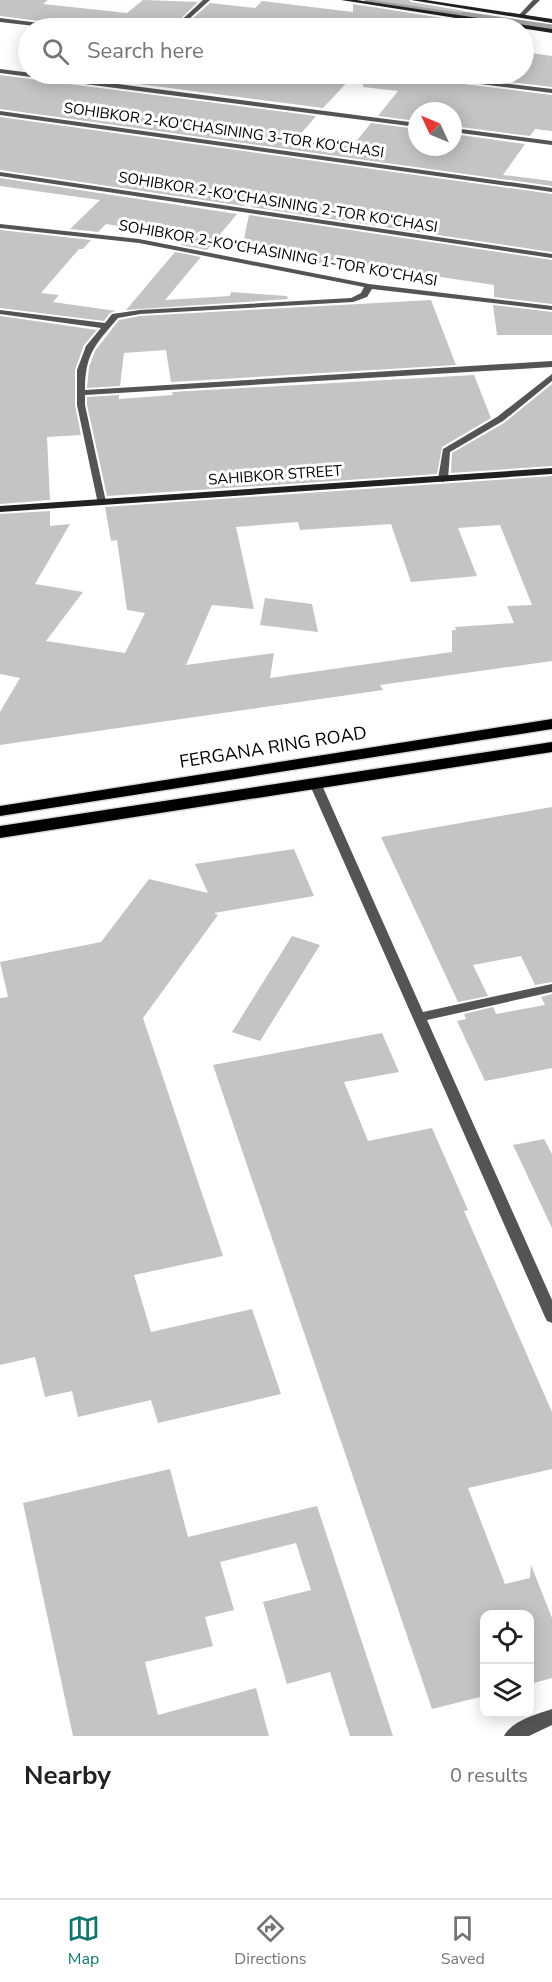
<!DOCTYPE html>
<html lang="en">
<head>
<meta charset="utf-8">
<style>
	:root { --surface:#fff; --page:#f2f2f2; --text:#202124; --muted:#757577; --line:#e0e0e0; --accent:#0f766e }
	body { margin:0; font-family:"Nunito Sans",sans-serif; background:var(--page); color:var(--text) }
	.controls { position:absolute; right:18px; bottom:18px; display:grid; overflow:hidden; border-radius:12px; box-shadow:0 3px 15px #0003 }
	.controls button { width:54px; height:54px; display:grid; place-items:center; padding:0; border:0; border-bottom:2px solid var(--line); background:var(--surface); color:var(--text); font:30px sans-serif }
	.compass { position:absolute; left:408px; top:102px; width:54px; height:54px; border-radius:50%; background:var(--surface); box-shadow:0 3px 15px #0003; rotate:314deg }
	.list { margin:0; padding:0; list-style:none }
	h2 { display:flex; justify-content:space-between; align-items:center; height:78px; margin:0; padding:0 24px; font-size:26px }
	h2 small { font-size:20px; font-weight:400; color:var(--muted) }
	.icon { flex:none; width:33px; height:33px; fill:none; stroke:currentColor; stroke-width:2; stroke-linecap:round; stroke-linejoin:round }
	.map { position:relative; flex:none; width:552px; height:1736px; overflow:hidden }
	.search { position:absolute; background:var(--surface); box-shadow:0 3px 15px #0003; left:18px; right:18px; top:18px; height:66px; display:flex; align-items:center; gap:15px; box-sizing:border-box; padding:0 21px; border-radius:33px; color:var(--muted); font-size:22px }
	.sheet { height:162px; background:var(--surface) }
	nav { display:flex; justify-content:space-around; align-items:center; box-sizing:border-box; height:84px; border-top:2px solid var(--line); background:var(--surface); font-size:16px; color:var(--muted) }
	nav a { display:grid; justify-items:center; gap:3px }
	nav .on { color:var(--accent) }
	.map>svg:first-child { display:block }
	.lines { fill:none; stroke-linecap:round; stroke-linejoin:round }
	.stream { stroke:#a2a2a2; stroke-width:5 }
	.building { fill:#c4c4c4; fill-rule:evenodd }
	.highway-casing { stroke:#dbdbdb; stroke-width:3 }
	.street { fill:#545454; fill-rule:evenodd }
	.secondary { fill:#212121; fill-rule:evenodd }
	.highway { fill:#000; fill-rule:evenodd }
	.labels { text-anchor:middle; stroke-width:6; stroke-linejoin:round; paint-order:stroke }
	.far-street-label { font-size:15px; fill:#000; stroke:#fff }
	.street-label { font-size:18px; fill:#000; stroke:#fff }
</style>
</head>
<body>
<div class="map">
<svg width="552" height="1736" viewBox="0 0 552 1736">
	<rect width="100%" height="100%" fill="#fff"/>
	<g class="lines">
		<path class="stream" d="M367 0 552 27"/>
	</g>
	<g class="building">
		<path d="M0 0H48L43 4 127 13 143 0 198 2 171 28H68L63 24 0 16Z"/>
		<path d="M372 0H409L411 2 464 11 462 13Z"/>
		<path d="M262 1 353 12V4L455 20 446 28H182L210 3 255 8Z"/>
		<path d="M524 52 552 56V87L443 74H524Z"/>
		<path d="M54 74H120L110 81Z"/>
		<path d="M131 74H355L323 108 123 82Z"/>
		<path d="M364 74H411L416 78 552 95V131L535 129 530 136 453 126V111H417V121L378 116 398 91 363 87Z"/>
		<path d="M0 75 316 116 298 137 354 144 371 123 417 129V147H453V134L525 144 503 175 552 181V186L0 109Z"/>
		<path d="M0 117 552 194V252L251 207 255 193 244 206 0 170Z"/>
		<path d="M0 178 237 214 207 250 181 245 188 237 137 229 106 224 98 232 70 229 100 200 0 186Z"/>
		<path d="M249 215 552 260V304L494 297V285L340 262 337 266 309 262 313 258 242 248Z"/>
		<path d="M0 230 91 240 83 249H79L41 293 59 295 53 302 116 311 110 313 104 321 0 308Z"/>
		<path d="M175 252 201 257 165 300 230 296 231 292 287 296 288 299 126 310Z"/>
		<path d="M431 300 456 365 171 382 166 350 124 353 120 386 87 388 89 367 95 351 119 320 140 316Z"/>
		<path d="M493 305 552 312V335H497Z"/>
		<path d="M0 316 97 330 84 345 75 370V405L81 435 47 437 50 500 0 504Z"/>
		<path d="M474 375 491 418 442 447 437 474 107 496 87 405V397L119 395V399L173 395 172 392Z"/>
		<path d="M552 384V466L451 473 452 453 504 423Z"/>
		<path d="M552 476V661L380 685 383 690 0 745V712L20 678 0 674V514L50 511V526L70 524 35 584 83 592 46 641 125 653 145 613 127 610 117 540 111 541 105 507ZM298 522 300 530 391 524 411 582 477 576 458 528 500 525 532 605 507 606 514 623 455 627 456 630H452V652L270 678 274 653 186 665 212 605 254 609 236 527Z"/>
		<path d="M265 598 312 604 318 632 260 625Z"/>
		<path d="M552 807V982L535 985 521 956 473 965 488 996 458 1002 381 837Z"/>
		<path d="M294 849 314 896 214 913 218 915 143 1018 223 1256 134 1275 151 1332 252 1309 281 1394 158 1423 151 1400 78 1417 72 1391 45 1397 35 1357 0 1365V998L8 997 0 962 101 942 149 879 208 893 195 864Z"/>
		<path d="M292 936 320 945 260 1041 232 1032Z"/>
		<path d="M552 994V1068L485 1081 457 1021 466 1019 464 1014 493 1007 496 1014 545 1005 541 997Z"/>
		<path d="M382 1033 399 1072 344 1082 368 1141 432 1128 468 1210 464 1211 552 1412V1469L468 1488 505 1584 530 1578 531 1565 552 1618V1678L530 1684V1614H484V1696L432 1709 213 1065Z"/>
		<path d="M544 1139 552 1154V1228L513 1145Z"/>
		<path d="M170 1469 188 1537 317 1506 393 1736H350L330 1672 287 1684 263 1602 311 1590 296 1543 220 1562 234 1610 205 1617 213 1646 145 1662 158 1715 256 1688 269 1736H73L23 1503Z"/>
	</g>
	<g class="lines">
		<g class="highway-casing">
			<g id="highway">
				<path d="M552 719V729L0 816V806Z"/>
				<path d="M552 742V752L0 838V826Z"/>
			</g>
		</g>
		<g class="street">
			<path d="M203 0H210L179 28H173Z"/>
			<path d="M533 0H540L523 17H519V15Z"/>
			<path d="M0 18 63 26 66 28H52L0 22Z"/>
			<path d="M0 69 111 83 123 74H129L118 84 417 123V127L0 73Z"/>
			<path d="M413 74H428L552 89V93L416 76Z"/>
			<path d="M0 111 552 188V192L0 115Z"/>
			<path d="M453 128 552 141V145L453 132Z"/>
			<path d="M0 172 552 254V258L0 176Z"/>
			<path d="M0 224 139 239 369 284 552 306V310L372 289 367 297 353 302 140 314 118 318C96 344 85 353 85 390L552 361V367L85 395V405L106 502 104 504H98L77 405V370L86 346 101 328 0 314V310L105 323 112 314 140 310 351 298 361 293 364 287 139 243 0 228Z"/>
			<path d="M552 374V381L503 421 450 452 448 479 443 482 440 481 438 479 443 449 497 417Z"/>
			<path d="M315 779 321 783 423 1012 552 984V992L427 1020 552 1300V1323L547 1321 545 1317 309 783Z"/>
			<path d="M552 1709V1725L529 1736H504C511 1721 537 1714 552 1709Z"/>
		</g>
		<g class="secondary">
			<path d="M341 0H357L552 29V33Z"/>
			<path d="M411 0H426L552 19V23Z"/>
			<path d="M552 468V474L0 512V506Z"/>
		</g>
		<use href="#highway" class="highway"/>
	</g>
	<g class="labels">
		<g class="far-street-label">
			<text transform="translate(224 130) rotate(8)" y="5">SOHIBKOR 2-KO‘CHASINING 3-TOR KO‘CHASI</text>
			<text transform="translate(278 202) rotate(9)" y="5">SOHIBKOR 2-KO‘CHASINING 2-TOR KO‘CHASI</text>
			<text transform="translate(278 253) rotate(10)" y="5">SOHIBKOR 2-KO‘CHASINING 1-TOR KO‘CHASI</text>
			<text transform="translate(275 475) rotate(-4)" y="5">SAHIBKOR STREET</text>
		</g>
		<g class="street-label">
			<text transform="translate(273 747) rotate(-9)" y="6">FERGANA RING ROAD</text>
		</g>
	</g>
</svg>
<div class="controls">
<button><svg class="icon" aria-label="locate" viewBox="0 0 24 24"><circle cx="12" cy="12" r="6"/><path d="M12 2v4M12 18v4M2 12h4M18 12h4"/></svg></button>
<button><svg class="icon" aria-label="layers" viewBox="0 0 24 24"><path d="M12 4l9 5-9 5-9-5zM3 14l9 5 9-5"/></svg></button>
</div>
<svg class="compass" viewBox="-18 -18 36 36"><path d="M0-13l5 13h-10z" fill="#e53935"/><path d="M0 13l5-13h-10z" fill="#757577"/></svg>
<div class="search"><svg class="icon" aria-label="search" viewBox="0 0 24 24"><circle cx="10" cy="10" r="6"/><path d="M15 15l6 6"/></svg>Search here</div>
</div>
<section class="sheet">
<h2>Nearby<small>0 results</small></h2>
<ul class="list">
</ul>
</section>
<nav>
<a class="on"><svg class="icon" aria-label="map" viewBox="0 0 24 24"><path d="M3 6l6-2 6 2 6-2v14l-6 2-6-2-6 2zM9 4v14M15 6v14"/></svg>Map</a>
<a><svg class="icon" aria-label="directions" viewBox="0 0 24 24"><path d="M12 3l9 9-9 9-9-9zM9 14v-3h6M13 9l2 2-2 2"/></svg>Directions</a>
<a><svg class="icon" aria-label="saved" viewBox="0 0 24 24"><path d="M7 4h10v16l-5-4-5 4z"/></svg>Saved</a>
</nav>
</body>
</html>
